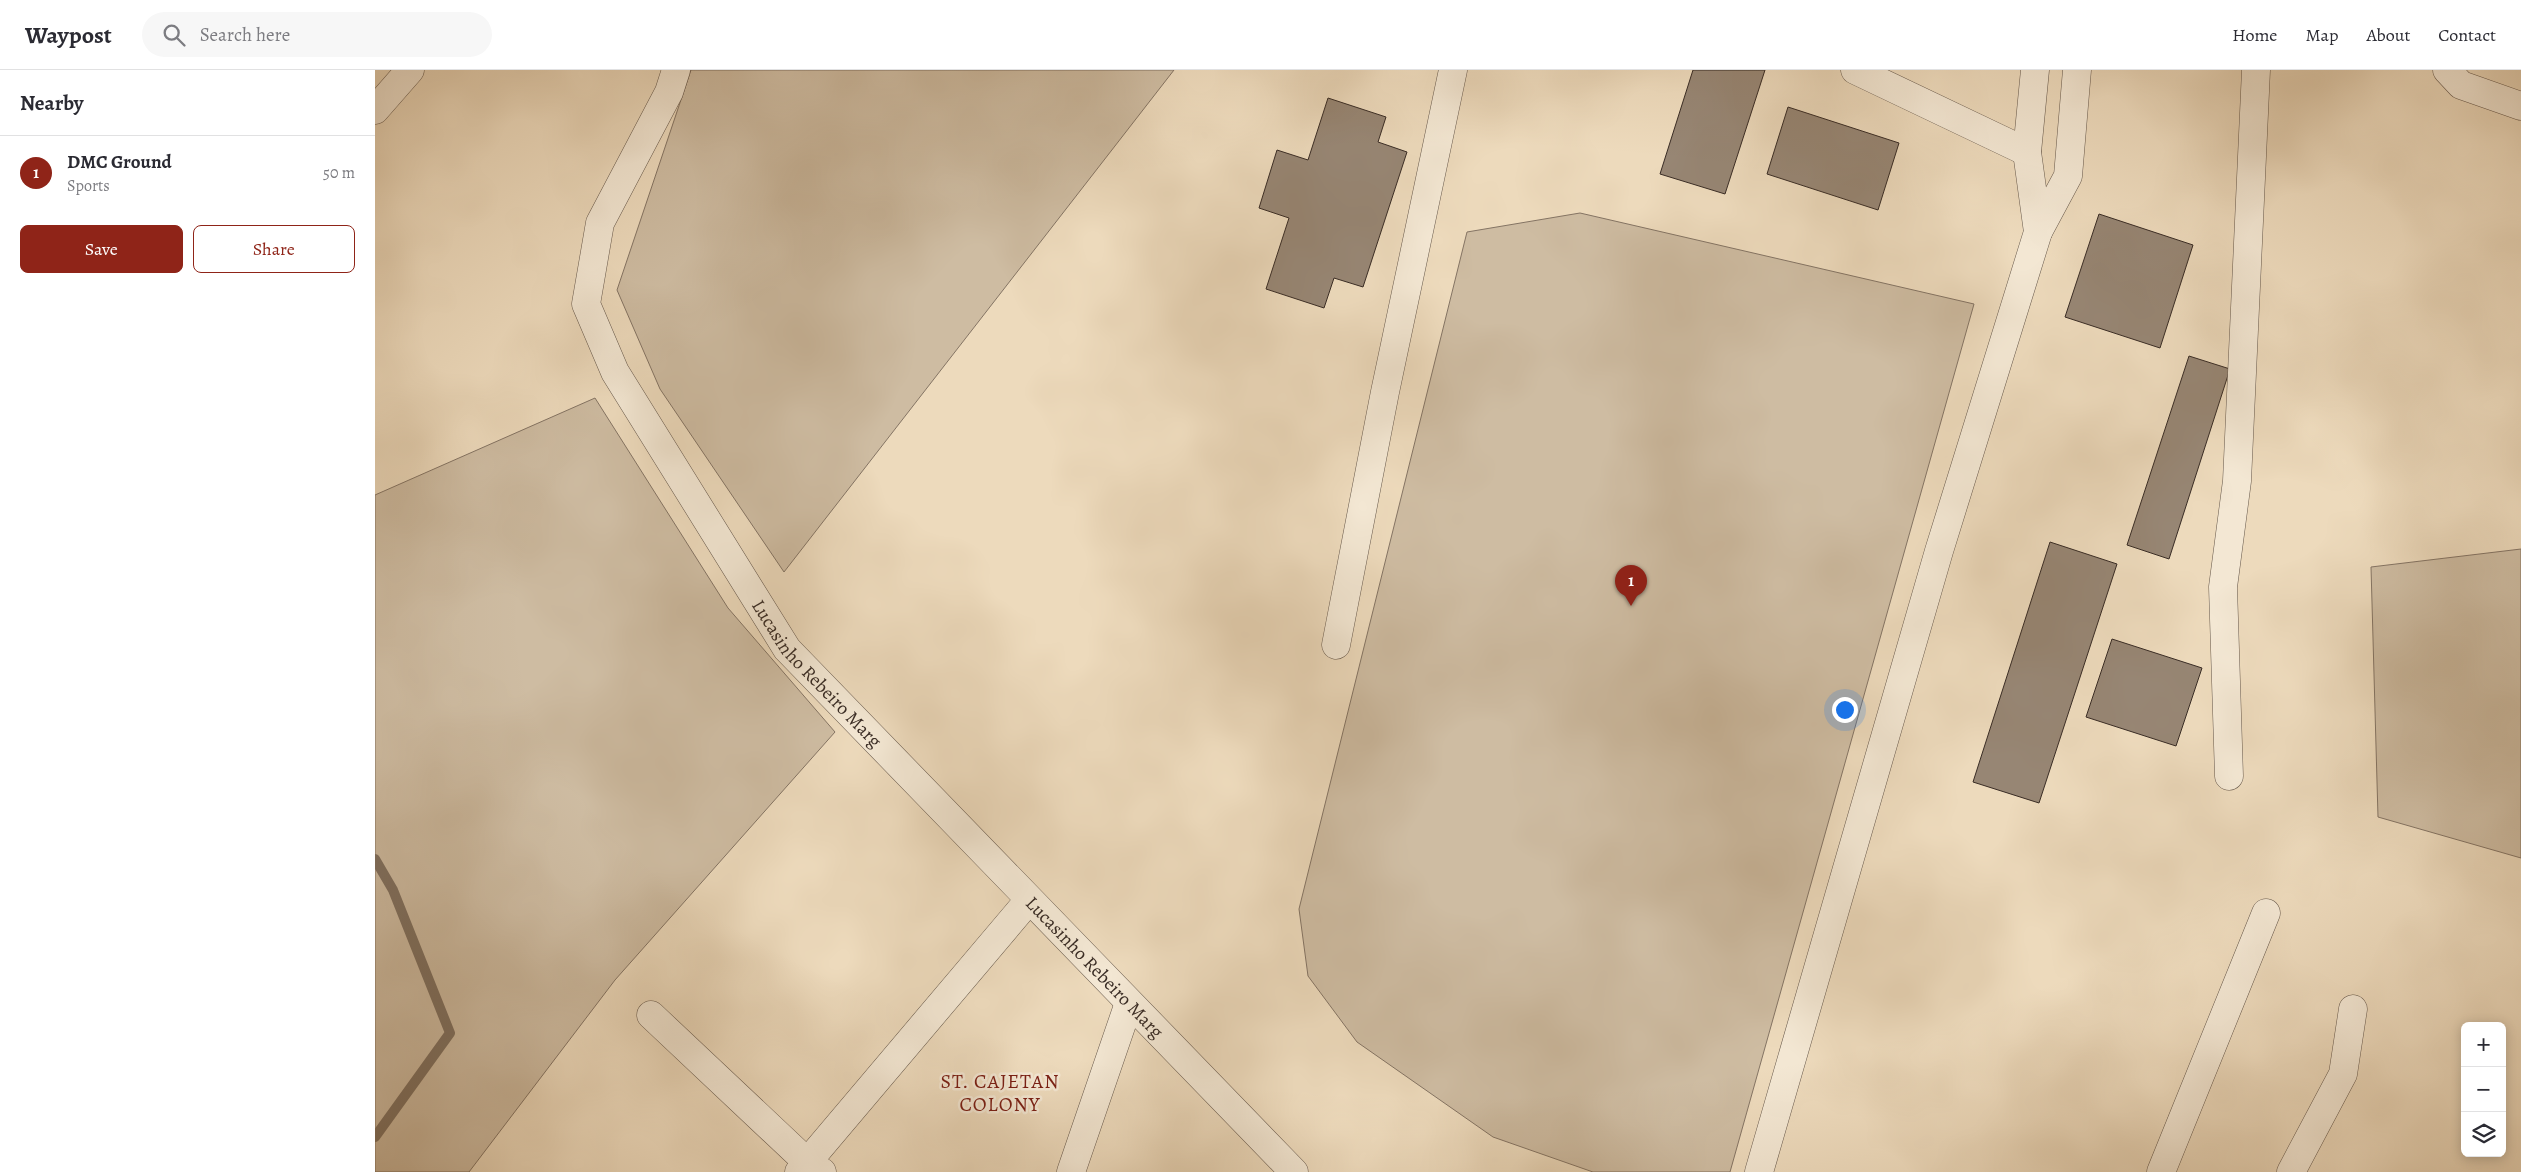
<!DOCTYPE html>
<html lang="en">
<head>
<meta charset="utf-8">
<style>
	:root { --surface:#fff; --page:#f7f7f7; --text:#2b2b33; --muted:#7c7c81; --line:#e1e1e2; --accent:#8f2418 }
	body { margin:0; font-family:Alegreya,serif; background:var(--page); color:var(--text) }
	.controls { position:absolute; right:15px; bottom:15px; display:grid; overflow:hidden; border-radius:8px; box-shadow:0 2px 12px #0003 }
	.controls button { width:45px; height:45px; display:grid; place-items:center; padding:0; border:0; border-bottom:1px solid var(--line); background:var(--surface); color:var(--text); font:25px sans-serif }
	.you { position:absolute; left:1469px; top:639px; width:18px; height:18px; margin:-12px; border:4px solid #fff; border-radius:50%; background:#1a73e8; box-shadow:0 0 0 8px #1a73e833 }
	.badge { display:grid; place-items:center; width:32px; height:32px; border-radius:50%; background:var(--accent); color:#fff; font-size:16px; font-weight:700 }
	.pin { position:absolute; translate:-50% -41px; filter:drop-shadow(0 1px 2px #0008) }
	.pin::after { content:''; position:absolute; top:26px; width:18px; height:15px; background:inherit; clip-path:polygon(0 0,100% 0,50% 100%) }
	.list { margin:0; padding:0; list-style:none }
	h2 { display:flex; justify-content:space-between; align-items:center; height:65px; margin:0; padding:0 20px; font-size:21px }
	h2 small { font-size:16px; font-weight:400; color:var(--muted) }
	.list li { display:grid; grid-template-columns:32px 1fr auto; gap:15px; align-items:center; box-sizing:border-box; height:75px; padding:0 20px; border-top:1px solid var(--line) }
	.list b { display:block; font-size:19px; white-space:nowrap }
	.list p { margin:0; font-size:16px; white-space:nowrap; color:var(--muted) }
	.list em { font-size:16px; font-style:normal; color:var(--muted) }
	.actions { display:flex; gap:10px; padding:15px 20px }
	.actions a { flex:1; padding:11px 0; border:1px solid var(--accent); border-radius:8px; text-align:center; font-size:18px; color:var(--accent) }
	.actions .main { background:var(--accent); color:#fff }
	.icon { flex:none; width:28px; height:28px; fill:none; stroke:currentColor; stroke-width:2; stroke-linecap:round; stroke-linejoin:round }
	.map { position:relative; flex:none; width:2146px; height:1102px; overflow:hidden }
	header { display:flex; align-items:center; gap:30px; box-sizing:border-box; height:70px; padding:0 25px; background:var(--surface); border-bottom:1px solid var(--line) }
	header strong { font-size:24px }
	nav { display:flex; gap:28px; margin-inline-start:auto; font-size:18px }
	.search { width:350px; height:45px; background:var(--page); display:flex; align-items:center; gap:12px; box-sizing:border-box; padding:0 18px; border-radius:28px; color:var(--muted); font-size:19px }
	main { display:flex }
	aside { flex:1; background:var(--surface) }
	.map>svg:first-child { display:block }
	.green { fill:#cebca2; stroke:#847464 }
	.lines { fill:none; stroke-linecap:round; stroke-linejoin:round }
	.stream { stroke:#807161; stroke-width:10 }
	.building { fill:#978674; stroke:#392c25 }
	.minor-casing { stroke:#66584b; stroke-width:29 }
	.minor { stroke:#f3e7d3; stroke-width:28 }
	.labels { text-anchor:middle; stroke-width:5; stroke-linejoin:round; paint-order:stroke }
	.street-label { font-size:19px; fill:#392c25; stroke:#f3e7d3 }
	.neighbourhood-label { font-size:20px; letter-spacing:1px; fill:#7a1f14; stroke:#f3e7d3 }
</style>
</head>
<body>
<header>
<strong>Waypost</strong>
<div class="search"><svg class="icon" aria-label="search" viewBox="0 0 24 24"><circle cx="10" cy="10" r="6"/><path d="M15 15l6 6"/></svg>Search here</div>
<nav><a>Home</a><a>Map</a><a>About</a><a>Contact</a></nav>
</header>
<main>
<aside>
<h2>Nearby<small></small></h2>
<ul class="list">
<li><span class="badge">1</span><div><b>DMC Ground</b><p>Sports</p></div><em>50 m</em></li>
</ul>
<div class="actions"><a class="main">Save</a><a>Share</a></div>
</aside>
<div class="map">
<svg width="2146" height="1102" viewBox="0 0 2146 1102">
	<rect width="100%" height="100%" fill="#eddabc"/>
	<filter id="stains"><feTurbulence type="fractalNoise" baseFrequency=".004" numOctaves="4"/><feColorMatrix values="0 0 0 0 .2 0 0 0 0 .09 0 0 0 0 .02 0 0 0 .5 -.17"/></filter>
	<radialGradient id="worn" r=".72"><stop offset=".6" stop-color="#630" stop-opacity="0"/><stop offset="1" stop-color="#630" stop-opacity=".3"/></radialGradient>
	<g class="green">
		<path d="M316 0H799L409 502 285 319 242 220Z"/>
		<path d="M1205 143 1599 234 1355 1102H1218L1118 1067 982 972 933 906 924 839 1092 162Z"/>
		<path d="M220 328 353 538 460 662 240 910 94 1102H0V425Z"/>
		<path d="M2146 479V788L2003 747 1996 497Z"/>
	</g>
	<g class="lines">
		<path class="stream" d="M0 789 18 820 75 963 0 1067"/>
	</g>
	<g class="building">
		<path d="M1318 0H1390L1350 124 1285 104Z"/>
		<path d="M953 28 1011 47 1003 72 1032 82 988 217 959 208 949 238 891 219 914 148 884 138 902 80 933 90Z"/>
		<path d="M1413 37 1524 73 1503 140 1392 104Z"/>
		<path d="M1724 144 1818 175 1785 278 1690 247Z"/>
		<path d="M1814 286 1855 299 1794 489 1752 475Z"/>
		<path d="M1675 472 1742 494 1664 733 1598 712Z"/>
		<path d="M1737 569 1827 598 1801 676 1711 647Z"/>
	</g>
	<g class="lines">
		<g class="minor-casing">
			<g id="minor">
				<path id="s1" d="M301 0 294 22 225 153 211 234 240 302 412 579 919 1102"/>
				<path d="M1480 0 1652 82"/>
				<path d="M2072 0 2086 15 2146 36"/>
				<path d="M0 40 35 0"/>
				<path d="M1663 162 1693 106 1702 0"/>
				<path d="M961 575 1010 322 1078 0"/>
				<path d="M1854 706 1848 517 1862 411 1881 0"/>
				<path d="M276 945 432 1092 447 1102"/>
				<path d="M424 1102 654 830"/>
				<path d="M696 1102 754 933"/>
				<path d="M1384 1102 1564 481 1663 162 1652 82 1660 0"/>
				<path d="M1786 1102 1891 843"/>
				<path d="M1916 1102 1968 1004 1978 939"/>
			</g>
		</g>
		<use href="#minor" class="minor"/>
	</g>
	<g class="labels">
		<g class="street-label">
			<text dy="7" stroke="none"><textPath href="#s1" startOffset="691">Lucasinho Rebeiro Marg</textPath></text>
			<text dy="7" stroke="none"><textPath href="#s1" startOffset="1096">Lucasinho Rebeiro Marg</textPath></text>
		</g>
		<g class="neighbourhood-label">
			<text x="625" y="1018">ST. CAJETAN<tspan x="625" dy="23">COLONY</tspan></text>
		</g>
	</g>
	<rect width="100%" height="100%" filter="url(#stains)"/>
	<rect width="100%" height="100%" fill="url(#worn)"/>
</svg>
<div class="controls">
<button>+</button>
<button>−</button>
<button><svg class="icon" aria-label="layers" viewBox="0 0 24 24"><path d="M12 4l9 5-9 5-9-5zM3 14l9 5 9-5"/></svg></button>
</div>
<div class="you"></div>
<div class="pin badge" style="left:1256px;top:536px">1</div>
</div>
</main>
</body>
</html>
